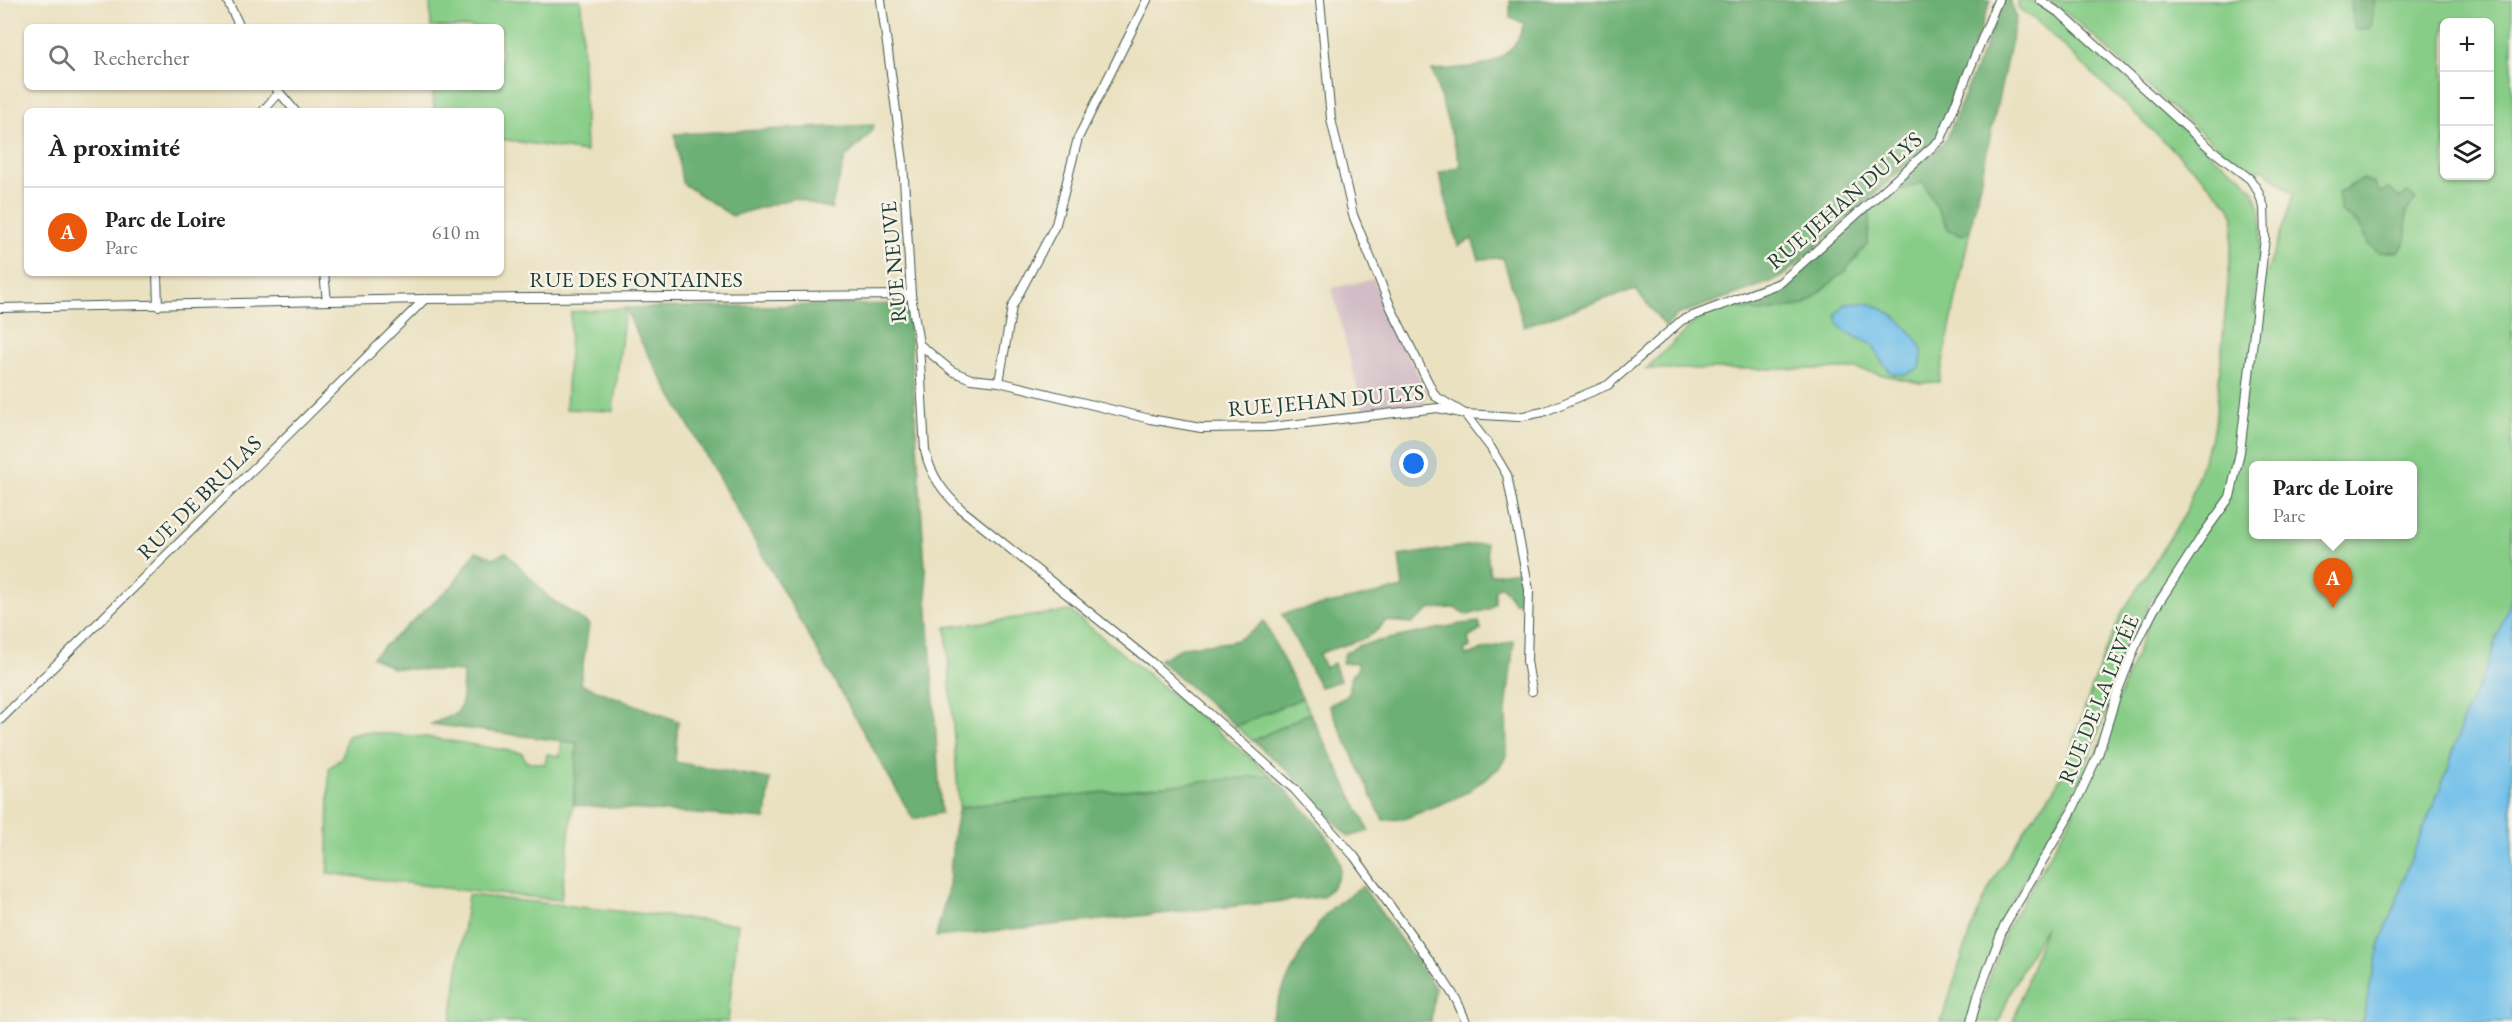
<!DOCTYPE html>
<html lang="fr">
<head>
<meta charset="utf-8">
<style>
	:root { --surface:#fff; --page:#f2f2f2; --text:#202124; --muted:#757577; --line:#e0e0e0; --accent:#ea580c }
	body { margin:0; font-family:"EB Garamond",serif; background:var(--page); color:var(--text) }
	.controls { position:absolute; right:18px; top:18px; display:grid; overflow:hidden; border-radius:9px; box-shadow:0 2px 4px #0004 }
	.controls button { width:54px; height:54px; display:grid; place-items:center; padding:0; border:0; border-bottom:2px solid var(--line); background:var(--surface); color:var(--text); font:30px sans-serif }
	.you { position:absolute; left:1414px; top:464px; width:21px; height:21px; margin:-15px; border:4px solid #fff; border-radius:50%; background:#1a73e8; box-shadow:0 0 0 9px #1a73e833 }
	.badge { display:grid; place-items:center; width:39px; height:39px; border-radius:50%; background:var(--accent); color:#fff; font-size:20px; font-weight:700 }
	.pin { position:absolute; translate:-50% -50px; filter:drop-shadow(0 2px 3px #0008) }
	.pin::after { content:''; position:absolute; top:32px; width:21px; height:18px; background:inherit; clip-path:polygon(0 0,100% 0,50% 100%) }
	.popup { position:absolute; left:2249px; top:461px; width:168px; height:78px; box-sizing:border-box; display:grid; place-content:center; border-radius:9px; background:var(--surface); filter:drop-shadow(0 2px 4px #0005); font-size:20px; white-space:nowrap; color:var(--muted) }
	.popup b { font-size:22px; color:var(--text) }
	.popup::after { content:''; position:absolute; left:50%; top:100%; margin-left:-12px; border:12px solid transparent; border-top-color:var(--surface) }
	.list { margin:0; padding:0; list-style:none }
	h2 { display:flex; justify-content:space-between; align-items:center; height:78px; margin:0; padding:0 24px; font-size:26px }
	h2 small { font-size:20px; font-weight:400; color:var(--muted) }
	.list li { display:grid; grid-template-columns:39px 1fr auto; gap:18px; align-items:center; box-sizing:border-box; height:90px; padding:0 24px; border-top:2px solid var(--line) }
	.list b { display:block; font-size:22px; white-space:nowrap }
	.list p { margin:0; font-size:20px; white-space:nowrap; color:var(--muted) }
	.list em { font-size:20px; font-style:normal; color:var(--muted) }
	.icon { flex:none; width:33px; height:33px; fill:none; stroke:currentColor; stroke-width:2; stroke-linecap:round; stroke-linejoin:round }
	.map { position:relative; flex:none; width:2512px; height:1022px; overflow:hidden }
	.search { position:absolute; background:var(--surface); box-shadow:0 2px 4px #0004; left:24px; top:24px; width:480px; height:66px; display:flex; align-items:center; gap:15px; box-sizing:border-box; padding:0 21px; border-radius:9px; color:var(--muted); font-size:22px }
	.panel { position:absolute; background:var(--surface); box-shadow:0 2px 4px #0004; left:24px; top:108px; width:480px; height:168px; border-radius:9px }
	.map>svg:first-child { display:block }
	.industrial { fill:#d2bdc6 }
	.green { fill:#87cd87; stroke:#53855e; stroke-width:1.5; fill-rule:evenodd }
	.forest { fill:#6db074; stroke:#467654; stroke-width:1.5 }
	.water { fill:#6fbfea; stroke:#477e8f; stroke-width:1.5 }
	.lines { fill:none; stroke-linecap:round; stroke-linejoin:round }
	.street-casing { stroke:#3d5649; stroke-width:10 }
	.street { stroke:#fff; stroke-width:8 }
	.labels { text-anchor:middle; stroke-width:5; stroke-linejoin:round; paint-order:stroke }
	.street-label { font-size:22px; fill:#1f3d34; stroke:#f7f3e8 }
</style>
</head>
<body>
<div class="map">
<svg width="2512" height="1022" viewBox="0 0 2512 1022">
	<rect width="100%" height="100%" fill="#f7f3e8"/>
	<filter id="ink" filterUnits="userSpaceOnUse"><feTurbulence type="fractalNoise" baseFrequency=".0167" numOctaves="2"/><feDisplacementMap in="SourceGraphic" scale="12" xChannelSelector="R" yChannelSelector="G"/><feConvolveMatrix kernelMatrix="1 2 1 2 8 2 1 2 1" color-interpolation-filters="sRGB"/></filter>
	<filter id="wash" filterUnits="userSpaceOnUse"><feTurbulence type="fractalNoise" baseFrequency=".008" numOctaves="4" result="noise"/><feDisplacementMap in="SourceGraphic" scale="24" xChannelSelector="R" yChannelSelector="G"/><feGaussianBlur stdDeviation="1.35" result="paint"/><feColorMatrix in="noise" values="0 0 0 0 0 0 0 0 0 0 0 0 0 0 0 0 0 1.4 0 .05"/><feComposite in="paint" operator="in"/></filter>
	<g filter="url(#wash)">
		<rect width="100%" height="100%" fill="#eae1c1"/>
		<path class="industrial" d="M1374 279 1389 321 1427 392 1424 405 1363 411 1332 288Z"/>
		<g class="green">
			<path d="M430 0H581L586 152 501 139V111H434L433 87H501V27H431Z"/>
			<path d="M2017 0H2030L2053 13 2213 156 2242 177 2254 192 2260 208 2262 227 2253 313 2294 194 2263 169 2251 173 2177 113 2080 24 2049 0H2512V1022H2013L2045 927 2013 986 1999 1022H1974L2006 930 2070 820 2145 632 2159 591 2151 600 2130 646 2082 777 2003 918 1967 1022H1941L1971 929 1992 882 2023 831 2055 789 2067 760 2105 651 2123 611 2185 514 2215 425 2234 217 2228 204 2208 183 2038 22 2018 8ZM2444 22H2490V176H2444ZM2254 466H2412V534H2254Z"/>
			<path d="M1923 182 1949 230 1963 234 1970 230 1939 382 1920 383 1856 369H1646L1699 318 1732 307 1761 312 1867 245 1871 208 1877 200Z"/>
			<path d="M625 308 613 411 566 409 571 312Z"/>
			<path d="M1070 611 1271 775 959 807 946 627Z"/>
			<path d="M1302 698 1310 713 1253 741 1236 726Z"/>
			<path d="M365 732 426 737 522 753 526 762 545 764 547 754 560 756 562 741 577 743 573 805 561 900 469 891 328 873 329 768 342 758 347 736Z"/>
			<path d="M468 895 738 924 728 1022H451Z"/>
		</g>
		<g class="forest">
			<path d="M1510 0H1991L1940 135 1786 274 1776 280 1677 315 1666 327 1635 289 1524 326 1503 258 1479 259 1472 239 1458 246 1439 173 1461 166 1432 70C1472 67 1512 70 1524 23L1510 18Z"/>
			<path d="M2004 0H2010L2016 17 1970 230 1963 235 1949 230 1923 182 1877 200 1946 140Z"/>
			<path d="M2350 0H2375L2371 28 2355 30Z"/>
			<path d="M874 125 869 135 845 158 831 209 794 198 732 216 682 183 675 134Z"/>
			<path d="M2362 179 2374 184 2379 193 2389 188 2400 199 2408 192 2416 200 2406 212V241L2398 252H2378L2368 244C2363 227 2357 221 2341 212L2338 193Z"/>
			<path d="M1871 208 1867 245 1845 271 1805 305 1761 312 1732 307 1780 287Z"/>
			<path d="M908 304 941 813 913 819 640 340 625 308Z"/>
			<path d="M1486 543 1490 575 1518 571 1524 603 1514 602 1502 586 1495 589V603L1489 609 1467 615 1456 608 1431 609 1412 623 1385 621C1370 644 1342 643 1319 654L1325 668 1334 663 1340 681 1320 687 1282 614 1403 588 1399 556Z"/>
			<path d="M476 551 494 558 506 552 549 598 589 624 580 684 678 721 675 762 770 779 766 819 574 805 577 743 431 724 457 713 462 703 463 672 393 668 372 657 452 586Z"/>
			<path d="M1264 621 1302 698 1236 726 1159 660C1167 656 1176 650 1185 647 1221 639 1232 652 1264 621Z"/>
			<path d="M1479 622 1481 630 1468 638 1470 647 1464 650 1466 655 1514 641 1506 710 1507 756 1499 768 1467 792 1453 799 1404 819 1383 820 1329 705 1348 696 1350 679 1358 668 1357 663H1342L1345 653 1360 645 1461 624Z"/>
			<path d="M1310 713 1369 831 1349 837 1290 773 1253 741Z"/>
			<path d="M1271 775C1288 794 1345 845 1340 871 1338 882 1330 890 1322 897L936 937 949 885 954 832 959 807Z"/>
			<path d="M1362 886 1435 988 1431 1022H1270C1282 989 1307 933 1332 908 1341 900 1353 893 1362 886Z"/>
		</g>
		<g class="water">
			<path d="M1846 304C1853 304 1863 302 1870 304 1887 307 1917 333 1922 350 1923 355 1921 362 1920 368L1907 374H1893L1881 361 1873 345 1844 331 1838 323 1836 314Z"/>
			<path d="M2512 593V1022H2362L2380 943 2396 904 2406 871 2448 769 2462 722 2490 660Z"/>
		</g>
	</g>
	<g filter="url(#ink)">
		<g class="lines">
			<g class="street-casing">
				<g id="street">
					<path d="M227 0 240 27"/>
					<path d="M881 0 903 162 911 295 919 344 925 451C931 476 943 492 962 510L1150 661 1294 789 1354 856 1443 979 1457 1001 1466 1022"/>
					<path d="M1320 0 1331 119 1353 215 1391 308 1435 396 1465 414 1491 448 1507 475 1529 590 1527 661 1532 691"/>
					<path d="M275 87 295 111"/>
					<path d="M263 111 279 93"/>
					<path d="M157 273 158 306"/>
					<path d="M324 273 327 301"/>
					<path d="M0 308 425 299 911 295"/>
					<path d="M919 344 952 371 971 379 999 382 1150 419 1201 428 1271 427 1438 408 1465 414 1518 417 1543 412 1608 385 1682 320 1780 283 1941 139 1998 0"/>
					<path d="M999 382 1012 307 1056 224 1078 138 1147 0"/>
					<path d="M0 720 425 299"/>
					<path d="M1971 1022 1978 996 2004 926 2072 811 2098 755 2117 693 2135 647 2154 610 2202 536 2230 497 2240 452 2265 238 2264 207 2258 191 2250 179 2212 150 2061 14 2040 0"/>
				</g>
			</g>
			<use href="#street" class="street"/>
		</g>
	</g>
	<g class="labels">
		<g class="street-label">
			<text transform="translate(1844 200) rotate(-41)" y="8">RUE JEHAN DU LYS</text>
			<text transform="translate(893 262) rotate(-95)" y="8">RUE NEUVE</text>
			<text x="636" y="287">RUE DES FONTAINES</text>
			<text transform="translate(1326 400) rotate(-5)" y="8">RUE JEHAN DU LYS</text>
			<text transform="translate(199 497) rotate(-45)" y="8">RUE DE BRULAS</text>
			<text transform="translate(2098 699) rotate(-68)" y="8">RUE DE LA LEVÉE</text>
		</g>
	</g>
</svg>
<div class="controls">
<button>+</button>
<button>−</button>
<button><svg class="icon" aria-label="layers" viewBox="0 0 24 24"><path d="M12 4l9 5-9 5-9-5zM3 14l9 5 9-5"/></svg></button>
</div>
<div class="you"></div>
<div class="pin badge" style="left:2333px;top:608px">A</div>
<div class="popup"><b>Parc de Loire</b>Parc</div>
<div class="search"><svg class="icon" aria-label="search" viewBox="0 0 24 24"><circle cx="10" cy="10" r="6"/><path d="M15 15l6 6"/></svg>Rechercher</div>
<section class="panel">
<h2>À proximité<small></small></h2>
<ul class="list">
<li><span class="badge">A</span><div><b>Parc de Loire</b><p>Parc</p></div><em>610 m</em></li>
</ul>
</section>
</div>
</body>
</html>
